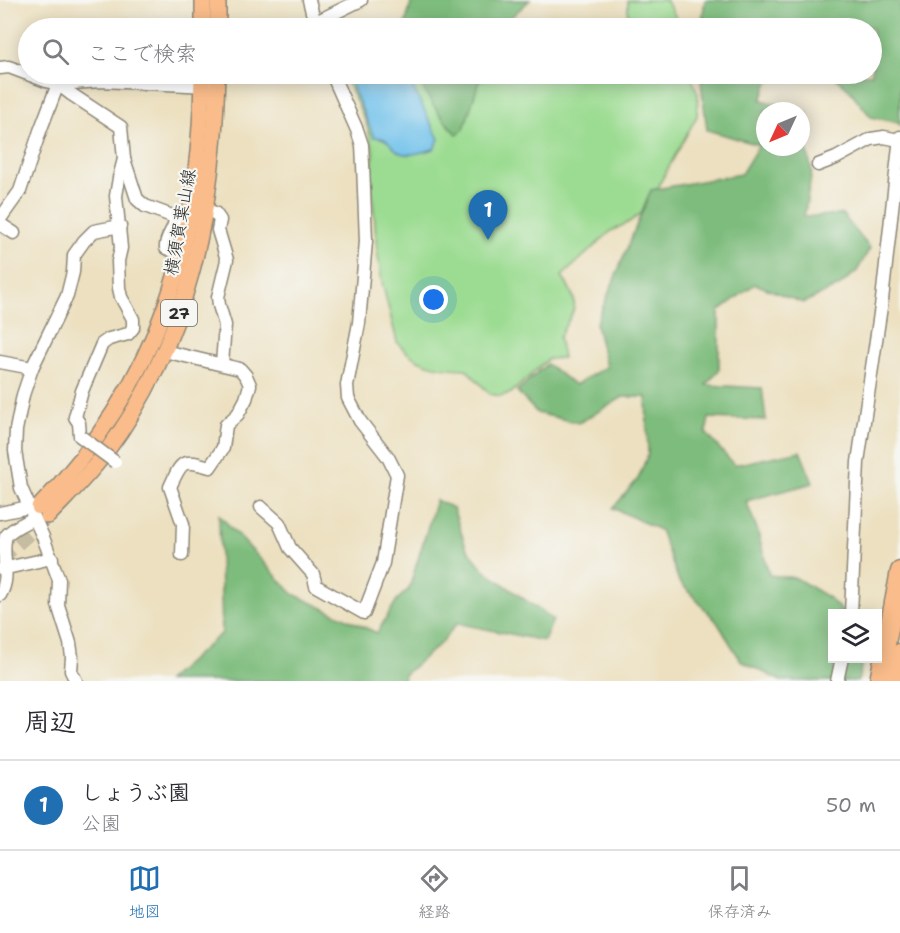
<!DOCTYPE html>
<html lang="ja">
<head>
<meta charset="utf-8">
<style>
	:root { --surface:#fff; --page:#f2f2f3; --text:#2b2b33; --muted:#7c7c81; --line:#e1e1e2; --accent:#1f6fb2 }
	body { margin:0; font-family:"Shantell Sans","Klee One",sans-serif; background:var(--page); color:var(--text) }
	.controls { position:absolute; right:18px; bottom:18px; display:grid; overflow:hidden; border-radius:0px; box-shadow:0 3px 15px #0003 }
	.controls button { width:54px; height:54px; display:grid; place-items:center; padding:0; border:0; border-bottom:2px solid var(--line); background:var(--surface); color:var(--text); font:30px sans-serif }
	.compass { position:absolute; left:756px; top:102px; width:54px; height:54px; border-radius:50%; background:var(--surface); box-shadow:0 3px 15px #0003; rotate:226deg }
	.you { position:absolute; left:434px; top:300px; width:21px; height:21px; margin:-15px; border:4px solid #fff; border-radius:50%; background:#1a73e8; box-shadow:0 0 0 9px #1a73e833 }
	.badge { display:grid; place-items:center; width:39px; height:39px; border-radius:50%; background:var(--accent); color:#fff; font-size:20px; font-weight:700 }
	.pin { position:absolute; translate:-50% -50px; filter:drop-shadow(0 2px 3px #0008) }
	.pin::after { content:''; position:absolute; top:32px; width:21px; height:18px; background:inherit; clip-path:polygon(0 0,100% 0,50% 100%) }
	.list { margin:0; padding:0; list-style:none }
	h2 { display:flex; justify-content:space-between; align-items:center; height:78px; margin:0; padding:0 24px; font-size:26px }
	h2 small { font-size:20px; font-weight:400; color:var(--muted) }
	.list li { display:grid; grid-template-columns:39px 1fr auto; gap:18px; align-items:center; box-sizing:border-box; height:90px; padding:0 24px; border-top:2px solid var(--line) }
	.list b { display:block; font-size:22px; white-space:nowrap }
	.list p { margin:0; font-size:20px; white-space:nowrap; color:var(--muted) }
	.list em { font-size:20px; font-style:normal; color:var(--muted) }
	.icon { flex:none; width:33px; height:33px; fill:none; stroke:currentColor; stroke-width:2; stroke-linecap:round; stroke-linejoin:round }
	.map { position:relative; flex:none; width:900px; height:681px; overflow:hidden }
	.search { position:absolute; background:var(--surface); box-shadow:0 3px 15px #0003; left:18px; right:18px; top:18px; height:66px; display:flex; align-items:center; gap:15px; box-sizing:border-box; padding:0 21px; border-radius:33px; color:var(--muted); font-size:22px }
	.sheet { height:168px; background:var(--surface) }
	nav { display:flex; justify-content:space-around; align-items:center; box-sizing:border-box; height:84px; border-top:2px solid var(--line); background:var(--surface); font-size:16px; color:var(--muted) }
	nav a { display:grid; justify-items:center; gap:3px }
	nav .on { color:var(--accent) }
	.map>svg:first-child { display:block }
	.green { fill:#9cdc92; stroke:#64845e; stroke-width:1.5 }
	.forest { fill:#7dbc7c; stroke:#547454; stroke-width:1.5 }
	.water { fill:#70c1eb; stroke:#4e768b; stroke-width:1.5 }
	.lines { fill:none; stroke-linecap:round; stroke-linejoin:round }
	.minor-tunnel { stroke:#c5bca2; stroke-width:12; stroke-dasharray:12 6; stroke-linecap:butt }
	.major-tunnel { stroke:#c5bca2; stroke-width:15; stroke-dasharray:15 8; stroke-linecap:butt }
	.minor-casing { stroke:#8c8676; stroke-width:15 }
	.major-casing { stroke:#8c8676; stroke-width:18 }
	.highway-casing { stroke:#8c8676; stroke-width:21 }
	.minor { stroke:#fff; stroke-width:12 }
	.major { stroke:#f9bc8a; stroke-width:15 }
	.highway { stroke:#f9bc8a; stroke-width:18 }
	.minor-bridge-casing { stroke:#8c8676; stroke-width:15; stroke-linecap:butt }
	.minor-bridge { stroke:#fff; stroke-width:12 }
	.labels { text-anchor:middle; stroke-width:4.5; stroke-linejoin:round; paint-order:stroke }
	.shield { fill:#f6f6f2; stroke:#686867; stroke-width:1.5 }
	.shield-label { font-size:16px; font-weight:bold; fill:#2b2b2b }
	.street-label { font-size:18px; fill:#2b2b2b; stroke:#f6f6f2 }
</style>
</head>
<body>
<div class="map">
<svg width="900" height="681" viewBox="0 0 900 681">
	<rect width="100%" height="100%" fill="#f6f6f2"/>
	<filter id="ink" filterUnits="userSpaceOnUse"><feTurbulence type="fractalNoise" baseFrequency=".0167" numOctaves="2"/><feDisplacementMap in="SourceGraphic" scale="12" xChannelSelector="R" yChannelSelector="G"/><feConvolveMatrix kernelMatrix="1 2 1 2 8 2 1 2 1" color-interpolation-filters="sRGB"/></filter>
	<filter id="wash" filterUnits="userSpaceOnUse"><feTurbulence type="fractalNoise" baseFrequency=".008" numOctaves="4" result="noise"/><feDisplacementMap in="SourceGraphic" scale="24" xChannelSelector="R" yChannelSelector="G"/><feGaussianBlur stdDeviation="1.35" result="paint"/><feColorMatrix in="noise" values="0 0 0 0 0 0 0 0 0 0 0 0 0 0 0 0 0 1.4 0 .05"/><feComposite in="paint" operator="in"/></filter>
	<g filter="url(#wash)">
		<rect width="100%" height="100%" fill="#ece0c0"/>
		<g class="green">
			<path d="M628 0H666L682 28H612L628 18Z"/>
			<path d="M343 74H416L439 113 453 130 479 81 488 74H690L698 94 697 116 660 183 656 197 647 209 629 222 611 231 562 276C583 308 574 307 559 338L563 358 548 359 511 393 500 396 490 394 466 369C438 368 416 366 397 342L382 282 377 250 371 175 374 153 366 122Z"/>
		</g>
		<g class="forest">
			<path d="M412 0H530L499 28H404Z"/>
			<path d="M705 0H762L763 2V0H900V125L897 122 871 117 847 87 831 74H872V28H701Z"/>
			<path d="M416 74H488L479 81 464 129 457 134C440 118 426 95 416 74Z"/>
			<path d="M700 74H771L761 100 801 111H765V147H801V111L807 113 806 146 812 172 804 217 842 214 870 248 857 271 839 286 803 303 755 284 719 311V370L706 385 762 388 766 420 709 418 706 433 734 465 800 451 813 483 746 501 757 529 769 575 796 578 829 598 844 613 832 614V658L863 659 858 681H781L741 661 717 622 679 581 660 530 613 508 638 479 648 454 646 397H623L579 423 537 413 517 391 547 364 575 385 606 367 596 324 651 190 741 174 759 145 707 130Z"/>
			<path d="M436 500 453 508 466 547 484 570 553 620 544 641 457 623 442 642 404 675 403 681H167L222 633 219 515 293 594 377 633 397 600 409 589Z"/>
		</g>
		<path class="water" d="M347 74H406L439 139 434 149C425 151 412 156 404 154 390 151 392 137 374 137Z"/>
	</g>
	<g filter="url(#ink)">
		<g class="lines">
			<path class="minor-tunnel" d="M878 625 900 629"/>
			<path class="major-tunnel" d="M0 559 48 516"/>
			<g class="minor-casing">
				<g id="minor">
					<path d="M309 0 316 28"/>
					<path d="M314 23 361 0"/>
					<path d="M0 68 9 67 46 81 58 84 101 81 209 86"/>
					<path d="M818 165 836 158 871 139 884 137 899 140"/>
					<path d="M205 209 215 213 220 220 218 230 227 260 218 297 219 305 225 325 222 364"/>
					<path d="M0 219 20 191 40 131 58 84 71 94 121 127 124 159 137 199 145 206 172 216 175 220C174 231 165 237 166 248L181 254"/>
					<path d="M0 224 14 233"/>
					<path d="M164 351 240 369 246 376 250 385 246 399 238 414 226 425 223 448 210 467C182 459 182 460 170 487L183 524 182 555"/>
					<path d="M0 362 32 368"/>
					<path d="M80 436 79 423 75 417 82 391 102 344 109 339 128 334 133 328V319L121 297 119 288 118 261 121 248 116 196 119 178 124 159"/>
					<path d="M261 507 279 523 290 548 313 574 316 586 364 613 383 563 397 475 388 457 360 421 348 398 347 385 359 323 366 241 363 164 362 145 357 130 332 74"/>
					<path d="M0 513 29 507"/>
					<path d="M2 569 52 558"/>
					<path d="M0 595C12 576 0 554 6 536 12 528 25 523 34 518"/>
					<path d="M851 614 858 462 882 300 900 137"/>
					<path d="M76 681 71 671 72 657 70 643 58 605 59 580 43 537 21 488 15 451 16 430 23 395 32 368 67 296 73 272 74 255 84 241 94 231 120 226"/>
					<path d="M837 681 842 658"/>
				</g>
			</g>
			<g class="major-casing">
				<g id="major">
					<path d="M203 28V0"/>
					<path d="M218 28V0"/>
					<path d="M39 507C160 381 200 244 202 74"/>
					<path d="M48 516C68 495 89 475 106 452 189 341 214 209 217 74"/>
				</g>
			</g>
			<g class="highway-casing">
				<g id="highway">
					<path d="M879 681 900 571"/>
					<path d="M894 681 900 653"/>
				</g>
			</g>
			<use href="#minor" class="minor"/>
			<use href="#major" class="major"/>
			<use href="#highway" class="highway"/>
			<g class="minor-bridge-casing">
				<path id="minor-bridge" d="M80 436 115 462"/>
			</g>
			<use href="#minor-bridge" class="minor-bridge"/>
		</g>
	</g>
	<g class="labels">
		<rect class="shield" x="161" y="300" width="36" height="26" rx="4.5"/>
		<g class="shield-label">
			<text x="179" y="319">27</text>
		</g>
		<g class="street-label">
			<text transform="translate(180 222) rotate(-80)" y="6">横須賀葉山線</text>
		</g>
	</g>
</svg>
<div class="controls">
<button><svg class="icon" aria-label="layers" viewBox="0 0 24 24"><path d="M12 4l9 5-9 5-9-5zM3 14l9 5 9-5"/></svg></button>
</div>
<svg class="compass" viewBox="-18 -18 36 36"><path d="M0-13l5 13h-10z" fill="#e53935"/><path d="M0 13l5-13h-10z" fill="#7c7c81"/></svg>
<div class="you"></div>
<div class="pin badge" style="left:488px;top:240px">1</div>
<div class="search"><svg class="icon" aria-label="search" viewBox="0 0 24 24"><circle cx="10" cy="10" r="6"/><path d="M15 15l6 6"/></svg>ここで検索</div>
</div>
<section class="sheet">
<h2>周辺<small></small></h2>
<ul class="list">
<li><span class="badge">1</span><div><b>しょうぶ園</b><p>公園</p></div><em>50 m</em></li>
</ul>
</section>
<nav>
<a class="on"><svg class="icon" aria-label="map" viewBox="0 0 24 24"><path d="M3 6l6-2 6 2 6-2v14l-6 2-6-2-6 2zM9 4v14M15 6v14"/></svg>地図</a>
<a><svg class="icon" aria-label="directions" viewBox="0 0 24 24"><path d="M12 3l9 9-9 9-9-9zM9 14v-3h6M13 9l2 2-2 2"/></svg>経路</a>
<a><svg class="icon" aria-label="saved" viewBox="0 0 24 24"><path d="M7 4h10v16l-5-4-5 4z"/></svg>保存済み</a>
</nav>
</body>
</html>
